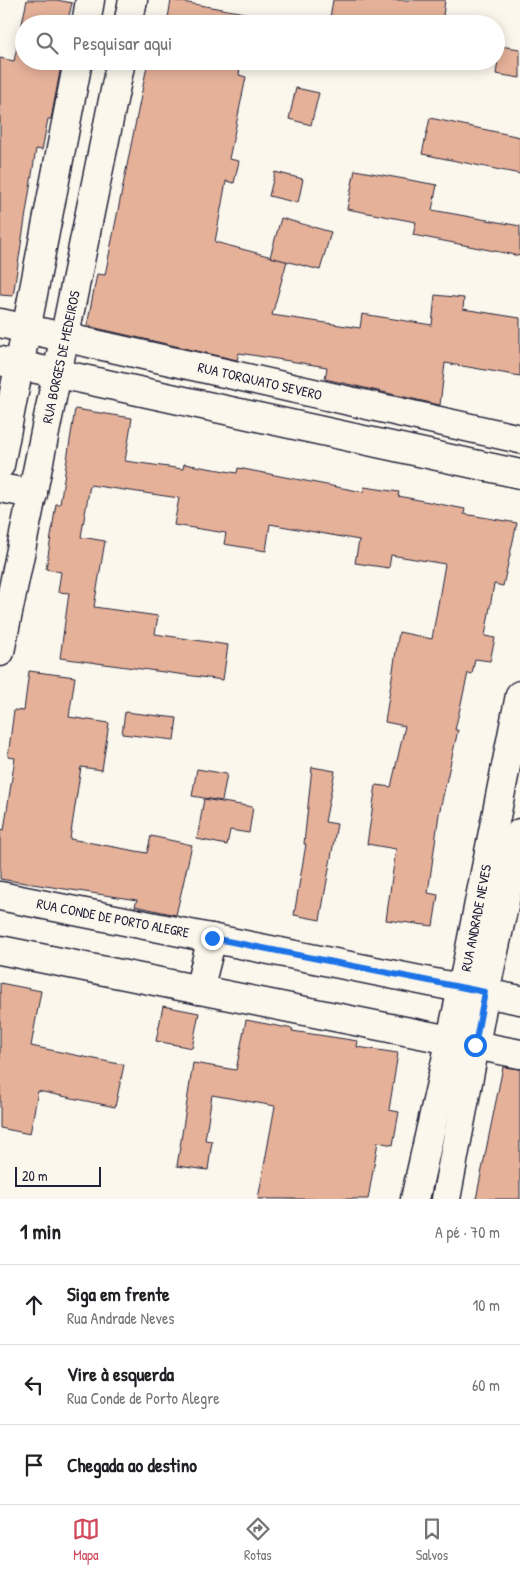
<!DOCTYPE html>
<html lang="pt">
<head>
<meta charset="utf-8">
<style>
	:root { --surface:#fff; --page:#f2f2f2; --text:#202124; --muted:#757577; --line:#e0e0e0; --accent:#d1495b }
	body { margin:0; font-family:"Patrick Hand",sans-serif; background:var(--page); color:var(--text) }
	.scale { position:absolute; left:15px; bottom:12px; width:86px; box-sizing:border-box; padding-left:5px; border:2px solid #22223b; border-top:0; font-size:14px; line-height:18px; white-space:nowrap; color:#22223b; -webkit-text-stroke:4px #fbf7ec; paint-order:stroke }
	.stop { position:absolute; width:15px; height:15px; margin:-11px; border:4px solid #1a73e8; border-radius:50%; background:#fff }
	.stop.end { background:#1a73e8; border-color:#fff; box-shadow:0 1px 5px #0008 }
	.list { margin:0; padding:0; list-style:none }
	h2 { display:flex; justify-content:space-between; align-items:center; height:65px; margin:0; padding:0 20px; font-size:21px }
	h2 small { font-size:16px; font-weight:400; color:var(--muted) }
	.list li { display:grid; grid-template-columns:32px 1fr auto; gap:15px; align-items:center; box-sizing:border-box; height:80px; padding:0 20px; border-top:1px solid var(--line) }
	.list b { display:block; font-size:19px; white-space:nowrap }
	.list p { margin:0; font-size:16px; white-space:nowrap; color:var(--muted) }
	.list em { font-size:16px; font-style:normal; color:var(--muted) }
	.icon { flex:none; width:28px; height:28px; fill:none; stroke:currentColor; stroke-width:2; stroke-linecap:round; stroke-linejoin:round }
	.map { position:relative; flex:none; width:520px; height:1199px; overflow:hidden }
	.search { position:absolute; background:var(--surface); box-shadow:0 2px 12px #0003; left:15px; right:15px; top:15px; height:55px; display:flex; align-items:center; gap:12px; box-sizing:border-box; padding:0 18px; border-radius:28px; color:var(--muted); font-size:19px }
	.sheet { height:305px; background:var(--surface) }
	nav { display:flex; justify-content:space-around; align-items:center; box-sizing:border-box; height:70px; border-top:1px solid var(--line); background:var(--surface); font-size:14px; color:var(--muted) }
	nav a { display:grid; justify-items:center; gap:2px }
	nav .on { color:var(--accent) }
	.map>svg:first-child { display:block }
	.building { fill:#e5b199; stroke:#22223b }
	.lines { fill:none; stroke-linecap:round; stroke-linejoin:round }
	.minor-casing { stroke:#22223b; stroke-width:31 }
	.minor { stroke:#fbf7ec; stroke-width:28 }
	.route { stroke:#1a73e8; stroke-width:6 }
	.labels { text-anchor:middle; stroke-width:4; stroke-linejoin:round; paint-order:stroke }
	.street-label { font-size:14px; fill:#22223b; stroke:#fbf7ec }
</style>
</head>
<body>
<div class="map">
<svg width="520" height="1199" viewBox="0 0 520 1199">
	<rect width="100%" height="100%" fill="#fbf7ec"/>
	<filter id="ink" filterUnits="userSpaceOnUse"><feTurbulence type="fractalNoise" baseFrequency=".02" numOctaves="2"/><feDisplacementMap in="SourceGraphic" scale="10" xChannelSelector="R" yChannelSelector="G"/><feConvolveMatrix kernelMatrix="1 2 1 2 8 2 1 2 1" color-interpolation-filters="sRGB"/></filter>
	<g filter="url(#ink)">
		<g class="building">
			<path d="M27 0H57L72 3 67 24H24V61H62L51 119H48L42 150 36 149 13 296 0 295V58L14 61Z"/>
			<path d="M171 0 250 14 248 24H167Z"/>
			<path d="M333 0H445L442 24H329Z"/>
			<path d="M500 46 520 49V78L496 74Z"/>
			<path d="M148 61H241L239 75 246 77 229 159 239 161 234 183 226 181 215 242 287 261 272 315 360 328 362 314 432 325 435 295 464 298 463 309 520 318V376L445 363 440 405 325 379 327 367 239 353 237 360 87 326 97 274 105 275Z"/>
			<path d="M296 88 319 93 311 125 289 119Z"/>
			<path d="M430 118 520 137V174L422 154Z"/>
			<path d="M355 170 437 185 432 210 520 226V256L413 235 416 222 347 209Z"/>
			<path d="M275 172 303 179 298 203 269 196Z"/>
			<path d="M281 218 331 232 320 270 270 257Z"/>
			<path d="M75 409 132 418 125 461 183 469 184 464 237 473 238 468 363 492 364 487 399 492 398 496 465 509 464 514 517 523 503 586 494 584 485 636 495 638 490 661 475 659 472 674 468 673 455 730H458L439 814 428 893 438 895 433 926 386 920 396 849 367 844 376 785 391 787 405 726 385 722 399 632 432 639 445 564 391 555 389 568 355 563 359 540 270 524 266 551 224 544 226 533 174 525 179 498 90 485 81 537 105 541 94 607 158 616 155 634 228 645 223 680 60 658 69 593 58 592 61 572 46 569 56 504H60Z"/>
			<path d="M29 671 75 677 69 717 109 723 102 770 81 767 70 839 147 853 151 836 192 845 176 915 135 906 137 900 0 879V829L4 830 15 758 8 757 14 710 24 711Z"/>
			<path d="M125 712 177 718 174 740 122 734Z"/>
			<path d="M312 767 335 771 325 822 337 824 320 920 294 915 306 844H304Z"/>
			<path d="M197 769 227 774 222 801 192 796Z"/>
			<path d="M204 799 253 807 249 833 230 830 227 845 197 839Z"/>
			<path d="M0 983 41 991 31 1046 124 1065 115 1107 38 1091 30 1134 0 1128Z"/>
			<path d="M163 1006 199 1013 192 1048 156 1041Z"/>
			<path d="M246 1020 293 1029 292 1031 358 1041 357 1047 398 1053 389 1110 399 1112 393 1145 378 1142 368 1199H258L275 1106 212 1095 205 1140 212 1141 208 1170 177 1166 193 1063 236 1070Z"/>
			<path d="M503 1067 520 1069V1199H476Z"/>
		</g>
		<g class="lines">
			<g class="minor-casing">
				<g id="minor">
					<path d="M86 24 90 0"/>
					<path d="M128 24 133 0"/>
					<path d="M0 323 520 439"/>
					<path d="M0 361 520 474"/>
					<path d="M0 465 78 61"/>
					<path d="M0 488 33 494"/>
					<path d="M0 652 121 61"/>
					<path d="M0 896 520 1000"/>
					<path d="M0 950 520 1054"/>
					<path d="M199 990 212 938"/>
					<path d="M415 1199 462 989 520 695"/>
					<path d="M446 1199 485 992 520 833"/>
				</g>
			</g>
			<use href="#minor" class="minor"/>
		</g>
	</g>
	<g class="lines" filter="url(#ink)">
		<path class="route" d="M212 938 485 992 475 1045"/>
	</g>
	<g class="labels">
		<g class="street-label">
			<text transform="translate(61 357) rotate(-78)" y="5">RUA BORGES DE MEDEIROS</text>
			<text transform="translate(260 381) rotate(13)" y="5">RUA TORQUATO SEVERO</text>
			<text transform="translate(113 918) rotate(11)" y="5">RUA CONDE DE PORTO ALEGRE</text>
			<text transform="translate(476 918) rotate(-79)" y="5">RUA ANDRADE NEVES</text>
		</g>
	</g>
</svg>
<div class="scale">20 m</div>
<div class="stop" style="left:475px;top:1045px"></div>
<div class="stop end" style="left:212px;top:938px"></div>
<div class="search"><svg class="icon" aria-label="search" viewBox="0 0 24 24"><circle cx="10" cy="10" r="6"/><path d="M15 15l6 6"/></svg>Pesquisar aqui</div>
</div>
<section class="sheet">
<h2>1 min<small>A pé · 70 m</small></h2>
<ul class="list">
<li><svg class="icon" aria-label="ahead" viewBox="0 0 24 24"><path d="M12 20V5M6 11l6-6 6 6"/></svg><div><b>Siga em frente</b><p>Rua Andrade Neves</p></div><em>10 m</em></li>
<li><svg class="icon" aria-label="left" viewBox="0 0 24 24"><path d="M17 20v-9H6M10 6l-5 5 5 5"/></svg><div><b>Vire à esquerda</b><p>Rua Conde de Porto Alegre</p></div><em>60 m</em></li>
<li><svg class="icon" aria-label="arrive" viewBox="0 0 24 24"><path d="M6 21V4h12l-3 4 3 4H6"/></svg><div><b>Chegada ao destino</b></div></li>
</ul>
</section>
<nav>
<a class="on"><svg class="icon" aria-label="map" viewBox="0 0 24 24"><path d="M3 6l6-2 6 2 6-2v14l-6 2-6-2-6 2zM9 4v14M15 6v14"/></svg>Mapa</a>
<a><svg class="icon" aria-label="directions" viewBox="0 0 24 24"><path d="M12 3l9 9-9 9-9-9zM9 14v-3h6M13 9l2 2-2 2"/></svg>Rotas</a>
<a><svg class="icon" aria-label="saved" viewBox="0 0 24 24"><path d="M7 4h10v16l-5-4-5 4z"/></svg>Salvos</a>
</nav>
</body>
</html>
